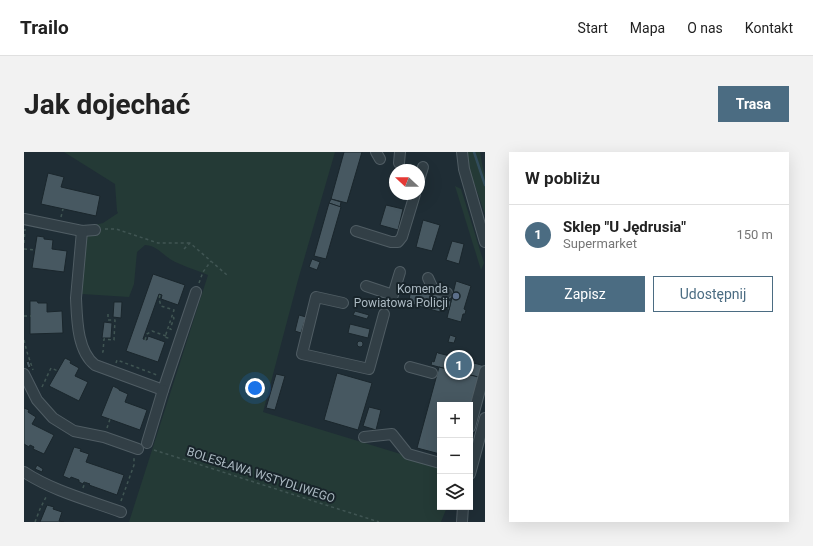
<!DOCTYPE html>
<html lang="pl">
<head>
<meta charset="utf-8">
<style>
	:root { --surface:#fff; --page:#f2f2f2; --text:#222; --muted:#767676; --line:#e0e0e0; --accent:#4b6c82 }
	body { margin:0; font-family:Roboto,sans-serif; background:var(--page); color:var(--text) }
	.controls { position:absolute; right:12px; bottom:12px; display:grid; overflow:hidden; border-radius:0px; box-shadow:0 4px 16px #0002 }
	.controls button { width:36px; height:36px; display:grid; place-items:center; padding:0; border:0; border-bottom:1px solid var(--line); background:var(--surface); color:var(--text); font:20px sans-serif }
	.compass { position:absolute; left:365px; top:12px; width:36px; height:36px; border-radius:50%; background:var(--surface); box-shadow:0 4px 16px #0002; rotate:292deg }
	.you { position:absolute; left:231px; top:236px; width:14px; height:14px; margin:-10px; border:3px solid #fff; border-radius:50%; background:#1a73e8; box-shadow:0 0 0 6px #1a73e833 }
	.badge { display:grid; place-items:center; width:26px; height:26px; border-radius:50%; background:var(--accent); color:#fff; font-size:13px; font-weight:700 }
	.pin { position:absolute; translate:-50% -50%; border:2px solid #fff; box-shadow:0 1px 4px #0006 }
	.list { margin:0; padding:0; list-style:none }
	h2 { display:flex; justify-content:space-between; align-items:center; height:52px; margin:0; padding:0 16px; font-size:17px }
	h2 small { font-size:13px; font-weight:400; color:var(--muted) }
	.list li { display:grid; grid-template-columns:26px 1fr auto; gap:12px; align-items:center; box-sizing:border-box; height:60px; padding:0 16px; border-top:1px solid var(--line) }
	.list b { display:block; font-size:15px; white-space:nowrap }
	.list p { margin:0; font-size:13px; white-space:nowrap; color:var(--muted) }
	.list em { font-size:13px; font-style:normal; color:var(--muted) }
	.actions { display:flex; gap:8px; padding:12px 16px }
	.actions a { flex:1; padding:9px 0; border:1px solid var(--accent); border-radius:0px; text-align:center; font-size:14px; color:var(--accent) }
	.actions .main { background:var(--accent); color:#fff }
	.icon { flex:none; width:22px; height:22px; fill:none; stroke:currentColor; stroke-width:2; stroke-linecap:round; stroke-linejoin:round }
	.map { position:relative; flex:none; width:461px; height:370px; overflow:hidden; border-radius:0px }
	header { display:flex; align-items:center; gap:24px; box-sizing:border-box; height:56px; padding:0 20px; background:var(--surface); border-bottom:1px solid var(--line) }
	header strong { font-size:19px }
	nav { display:flex; gap:22px; margin-inline-start:auto; font-size:14px }
	.intro { display:flex; align-items:center; justify-content:space-between; box-sizing:border-box; height:96px; padding:0 24px }
	h1 { margin:0; font-size:28px }
	.button { padding:10px 18px; border-radius:0px; background:var(--accent); color:#fff; font-size:14px; font-weight:700 }
	main { display:flex; gap:24px; padding:0 24px }
	aside { flex:1; background:var(--surface); border-radius:0px; box-shadow:0 4px 16px #0002 }
	.map>svg:first-child { display:block }
	.green { fill:#243a36 }
	.lines { fill:none; stroke-linecap:round; stroke-linejoin:round }
	.stream { stroke:#314c5b; stroke-width:2.5 }
	.building { fill:#475861; stroke:#1a262c }
	.minor-casing { stroke:#505d64; stroke-width:12 }
	.path { stroke:#405553; stroke-width:1.5; stroke-dasharray:3 3; stroke-linecap:butt }
	.minor { stroke:#323f46; stroke-width:10 }
	.service-dot { fill:#5c6f8a; stroke:#18242a; stroke-width:1.5 }
	.labels { text-anchor:middle; stroke-width:4; stroke-linejoin:round; paint-order:stroke }
	.poi-label { font-size:12px; fill:#acbac3; stroke:#18242a; text-anchor:end }
	.street-label { font-size:12px; fill:#acbac3; stroke:#18242a }
</style>
</head>
<body>
<header>
<strong>Trailo</strong>
<nav><a>Start</a><a>Mapa</a><a>O nas</a><a>Kontakt</a></nav>
</header>
<div class="intro"><h1>Jak dojechać</h1><a class="button">Trasa</a></div>
<main>
<div class="map">
<svg width="461" height="370" viewBox="0 0 461 370">
	<rect width="100%" height="100%" fill="#1f2d35"/>
	<g class="green">
		<path d="M40 0H311L274 128 239 260 416 314V355H423L417 370H105L184 123C171 117 157 114 146 107 137 101 133 94 121 93L113 100 110 132 105 145 58 142 55 140 60 88 63 83 72 81 71 73 79 71 94 61 93 59 91 32Z"/>
		<path d="M443 0H456L459 17 461 23V62L443 11Z"/>
		<path d="M431 34 437 37 460 111 457 118Z"/>
	</g>
	<g class="lines">
		<path class="stream" d="M450 0 461 33"/>
	</g>
	<g class="building">
		<path d="M320 0H338L323 51 307 47Z"/>
		<path d="M24 21 40 25 37 35 76 44 72 64 17 52Z"/>
		<path d="M307 47 317 50 316 55 305 51Z"/>
		<path d="M305 51 317 55 302 107 290 104Z"/>
		<path d="M362 53 379 57 374 78 356 73Z"/>
		<path d="M399 68 416 73 408 99 392 95Z"/>
		<path d="M13 84 20 85V87L29 88 28 97 43 99 40 120 8 116Z"/>
		<path d="M428 89 440 92 435 112 422 108Z"/>
		<path d="M288 107 296 110 293 118 285 115Z"/>
		<path d="M129 122 161 133 154 153 137 147 138 143 135 142 119 187 123 188 124 184 141 190 134 210 102 199Z"/>
		<path d="M432 129 447 134 440 157 442 158 441 162H439L437 170 423 166Z"/>
		<path d="M388 135 420 143 419 147 427 149 425 158 416 156V160L384 151Z"/>
		<path d="M6 149H13L14 151H23V160L38 159 39 181 6 182Z"/>
		<path d="M90 150H98L97 166 89 165Z"/>
		<path d="M331 159 345 163 343 167 329 163Z"/>
		<path d="M275 163 282 165 277 181 271 179Z"/>
		<path d="M80 170 88 171 87 186H78Z"/>
		<path d="M326 172 346 177 344 186 324 181Z"/>
		<path d="M426 183 432 185 430 191 424 190Z"/>
		<circle cx="336" cy="192" r="3"/>
		<path d="M413 200 414 201 446 209 442 222 407 213 408 209 410 210Z"/>
		<path d="M41 206 47 209 46 211 55 216 51 224 64 230 55 249 25 234Z"/>
		<path d="M5 209 7 215 4 216 2 210Z"/>
		<path d="M446 210 461 214 458 226 442 222Z"/>
		<path d="M415 215 458 226 446 269V253H416V302L393 296Z"/>
		<path d="M313 221 348 231 334 278 300 268Z"/>
		<path d="M252 222 261 224 251 258 242 256Z"/>
		<path d="M89 234 95 237V238L104 242 101 250 123 258 116 278 77 264Z"/>
		<path d="M345 255 357 258 352 278 339 274Z"/>
		<path d="M0 256 5 258 4 260 12 265 8 272 30 283 20 302 9 297 10 295 6 293 5 295 0 292Z"/>
		<path d="M50 295 57 297 56 299 65 302 62 310 100 323 93 343 65 333 66 332 60 330 59 332 55 330V328L47 325 46 327 39 324Z"/>
		<path d="M13 313 19 317 18 320 11 317Z"/>
		<path d="M23 353 30 355 29 357 38 360 35 369 40 370H16Z"/>
	</g>
	<g class="lines">
		<g class="minor-casing">
			<g id="minor">
				<path d="M352 0 356 7"/>
				<path d="M438 0 440 17 461 90"/>
				<path d="M375 11 376 0"/>
				<path d="M395 28 399 15"/>
				<path d="M0 67 58 79 71 78"/>
				<path d="M58 79 52 146C53 167 53 199 71 213L139 238 172 140"/>
				<path d="M332 79 367 90H374L378 85 391 42"/>
				<path d="M404 126 409 137 423 141"/>
				<path d="M342 134 369 143 376 120"/>
				<path d="M319 151 292 145 278 202 345 217 360 162"/>
				<path d="M386 215 408 221"/>
				<path d="M0 222 13 248 29 266 50 279 80 285 114 297"/>
				<path d="M446 275 461 219"/>
				<path d="M340 285 368 282 384 302 416 311"/>
				<path d="M123 291 139 238"/>
				<path d="M0 320C29 339 64 348 97 360"/>
				<path d="M446 322 461 266"/>
				<path d="M438 370 439 355"/>
			</g>
		</g>
		<g class="path">
			<path d="M37 65 39 57"/>
			<path d="M81 77H92L134 91H166"/>
			<path d="M0 91 1 77"/>
			<path d="M0 97 11 98"/>
			<path d="M160 97 166 91 203 123"/>
			<path d="M175 131 179 120 187 109"/>
			<path d="M136 143 135 147 137 154 150 158 141 185 147 187"/>
			<path d="M0 164H7"/>
			<path d="M149 165 150 166 146 177 149 178"/>
			<path d="M0 188 3 200 9 218"/>
			<path d="M121 188 123 182 128 179 142 184"/>
			<path d="M78 200H79L80 187 90 188 91 168H84V159"/>
			<path d="M92 211 93 208 133 223"/>
			<path d="M18 235 27 216 34 219"/>
			<path d="M83 276 86 267"/>
			<path d="M130 298 355 370"/>
			<path d="M59 336 61 330"/>
			<path d="M97 349 110 313V305"/>
			<path d="M11 370 16 357 23 343"/>
		</g>
		<use href="#minor" class="minor"/>
	</g>
	<circle class="service-dot" cx="432" cy="144" r="4"/>
	<g class="labels">
		<g class="poi-label">
			<text x="424" y="141">Komenda<tspan x="424" dy="14">Powiatowa Policji</tspan></text>
		</g>
		<g class="street-label">
			<text transform="translate(237 323) rotate(18)" y="4">BOLESŁAWA WSTYDLIWEGO</text>
		</g>
	</g>
</svg>
<div class="controls">
<button>+</button>
<button>−</button>
<button><svg class="icon" aria-label="layers" viewBox="0 0 24 24"><path d="M12 4l9 5-9 5-9-5zM3 14l9 5 9-5"/></svg></button>
</div>
<svg class="compass" viewBox="-18 -18 36 36"><path d="M0-13l5 13h-10z" fill="#e53935"/><path d="M0 13l5-13h-10z" fill="#767676"/></svg>
<div class="you"></div>
<div class="pin badge" style="left:435px;top:213px">1</div>
</div>
<aside>
<h2>W pobliżu<small></small></h2>
<ul class="list">
<li><span class="badge">1</span><div><b>Sklep &quot;U Jędrusia&quot;</b><p>Supermarket</p></div><em>150 m</em></li>
</ul>
<div class="actions"><a class="main">Zapisz</a><a>Udostępnij</a></div>
</aside>
</main>
</body>
</html>
